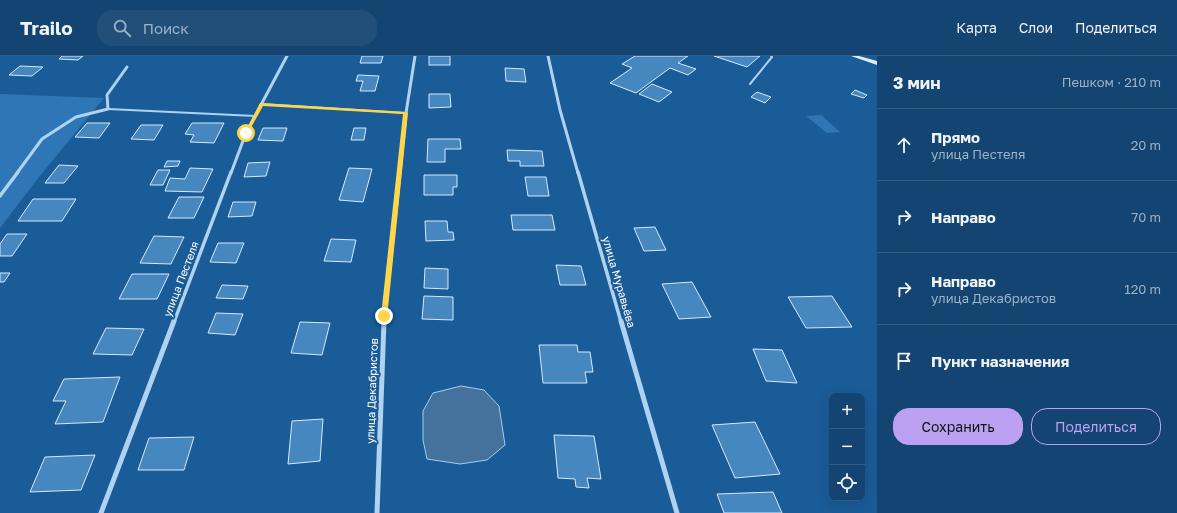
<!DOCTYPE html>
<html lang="ru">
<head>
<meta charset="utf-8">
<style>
	:root { --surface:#144572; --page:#214f7a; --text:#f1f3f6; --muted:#9db1c4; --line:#335d84; --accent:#bca0f2 }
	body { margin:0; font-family:"Golos Text",sans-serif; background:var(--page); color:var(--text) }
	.controls { position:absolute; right:12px; bottom:12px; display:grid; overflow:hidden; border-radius:8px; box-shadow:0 4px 16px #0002 }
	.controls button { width:36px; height:36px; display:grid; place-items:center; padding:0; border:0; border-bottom:1px solid var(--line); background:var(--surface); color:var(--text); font:20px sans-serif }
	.stop { position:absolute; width:12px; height:12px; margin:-9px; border:3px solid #ffd54a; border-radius:50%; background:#fff }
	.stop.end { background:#ffd54a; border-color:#fff; box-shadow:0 1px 4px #0008 }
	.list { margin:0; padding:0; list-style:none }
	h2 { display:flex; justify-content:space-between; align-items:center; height:52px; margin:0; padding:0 16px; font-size:17px }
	h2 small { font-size:13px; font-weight:400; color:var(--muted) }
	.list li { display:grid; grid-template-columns:26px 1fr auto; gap:12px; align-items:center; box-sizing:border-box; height:72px; padding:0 16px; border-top:1px solid var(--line) }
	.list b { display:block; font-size:15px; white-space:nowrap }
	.list p { margin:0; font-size:13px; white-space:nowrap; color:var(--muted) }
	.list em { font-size:13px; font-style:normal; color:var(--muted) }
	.actions { display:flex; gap:8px; padding:12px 16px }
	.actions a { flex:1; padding:9px 0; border:1px solid var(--accent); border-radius:16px; text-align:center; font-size:14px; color:var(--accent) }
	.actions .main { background:var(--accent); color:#111 }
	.icon { flex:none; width:22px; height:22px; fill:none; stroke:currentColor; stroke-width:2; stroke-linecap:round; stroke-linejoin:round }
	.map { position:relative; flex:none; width:877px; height:457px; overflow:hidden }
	header { display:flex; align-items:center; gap:24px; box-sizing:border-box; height:56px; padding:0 20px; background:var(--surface); border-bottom:1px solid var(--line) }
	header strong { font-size:19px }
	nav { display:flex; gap:22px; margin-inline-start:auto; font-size:14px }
	.search { width:280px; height:36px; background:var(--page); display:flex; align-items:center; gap:10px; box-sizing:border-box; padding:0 14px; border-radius:16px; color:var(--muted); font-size:15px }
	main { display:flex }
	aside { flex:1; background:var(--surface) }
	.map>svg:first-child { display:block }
	.green { fill:#2e76b5 }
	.water { fill:#44729d; stroke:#a1cef2 }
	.building { fill:#4787c0; stroke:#d5eafb }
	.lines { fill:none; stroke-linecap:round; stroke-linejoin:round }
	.service { stroke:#aed2f0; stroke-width:2 }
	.minor-far2 { stroke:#aed2f0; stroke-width:3 }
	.minor-far1 { stroke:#aed2f0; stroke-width:3.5 }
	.minor { stroke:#aed2f0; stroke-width:5 }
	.secondary { fill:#dcedfb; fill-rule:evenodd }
	.route { fill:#ffd54a }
	.labels { text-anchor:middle; stroke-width:4; stroke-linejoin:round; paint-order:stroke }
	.street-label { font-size:11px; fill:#fff; stroke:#1a5c98 }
</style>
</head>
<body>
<header>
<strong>Trailo</strong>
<div class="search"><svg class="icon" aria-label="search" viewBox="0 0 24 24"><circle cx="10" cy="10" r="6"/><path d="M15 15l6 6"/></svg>Поиск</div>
<nav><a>Карта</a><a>Слои</a><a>Поделиться</a></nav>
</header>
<main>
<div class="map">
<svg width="877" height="457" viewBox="0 0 877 457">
	<rect width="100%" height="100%" fill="#1a5c98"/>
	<g class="green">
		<path d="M0 38 104 42 39 121 0 172Z"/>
		<path d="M821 59 840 76 827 77 806 60Z"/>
	</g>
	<path class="water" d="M461 330 484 334 499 350 505 389 487 404 460 408 427 403 423 384V355L433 337Z"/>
	<g class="building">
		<path d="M62 0H83L78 4 59 3Z"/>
		<path d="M362 0H383L381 7H360Z"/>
		<rect x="429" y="0" width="21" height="9"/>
		<path d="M635 0H688L678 7 696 13 688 19 670 12 636 37 610 27 632 12 622 8Z"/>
		<path d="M714 0H760L747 11Z"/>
		<path d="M20 10 43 11 32 20 9 19Z"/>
		<path d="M505 12 524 13 526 26 506 25Z"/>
		<path d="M358 19 379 20 375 35H360L363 25H356Z"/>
		<path d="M652 28 672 36 659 46 639 38Z"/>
		<path d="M855 34 867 39 864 42 851 38Z"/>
		<path d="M757 36 771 41 765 47 751 41Z"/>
		<path d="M429 38H450L451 51 429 52Z"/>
		<path d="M87 67H110L99 82 75 81Z"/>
		<path d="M192 67H224L214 87 190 86 194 79 185 78Z"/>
		<path d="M141 69H163L154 84 131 83Z"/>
		<path d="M263 72H287L283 85 258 84Z"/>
		<path d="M354 72H366L364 84H351Z"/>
		<path d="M428 83H460L461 93H445V106H427Z"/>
		<path d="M507 94 542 95 544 110H520V105H508Z"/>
		<path d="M167 105H180L178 110 164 111Z"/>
		<path d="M270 106 266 120 244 121 248 107Z"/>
		<path d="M59 109 78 110 64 127H45Z"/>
		<path d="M190 112 213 113 202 136 165 135 170 122 185 123Z"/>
		<path d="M349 112 372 113 363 146 339 144Z"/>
		<path d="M158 114H170L163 129H150Z"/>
		<path d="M424 119H457V131H453V139H424Z"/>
		<path d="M525 121H546L549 140H528Z"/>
		<path d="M179 141H204L194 162H168Z"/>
		<path d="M33 143H76L62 165H18Z"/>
		<path d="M233 146H256L252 160 228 161Z"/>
		<path d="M511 159H552L555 174H513Z"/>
		<path d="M425 165H447L448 176H453L454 184 426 185Z"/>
		<path d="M655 171 666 194 644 195 634 172Z"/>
		<path d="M7 178H27L12 200H0V188Z"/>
		<path d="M154 180 184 181 171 208 140 207Z"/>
		<path d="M331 183 356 184 351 206 324 205Z"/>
		<path d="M218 187H244L236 207 210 206Z"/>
		<path d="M556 209 581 210 586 229H560Z"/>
		<path d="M425 212 448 213V233L424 232Z"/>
		<path d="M0 217H10L4 226H0Z"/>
		<path d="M132 218H169L157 243H119Z"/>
		<path d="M692 226 711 261 679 263 662 228Z"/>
		<path d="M222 229 248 230 243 243 216 242Z"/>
		<path d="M424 240 453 241V264L422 263Z"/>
		<path d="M832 240 852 271 806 272 788 241Z"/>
		<path d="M216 257 243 258 235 279 208 277Z"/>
		<path d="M300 266 330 267 322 299 291 297Z"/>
		<path d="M106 272 144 273 132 299 93 298Z"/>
		<path d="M539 289H577L578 296H590L593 316H585L587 327H543Z"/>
		<path d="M753 293 782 294 797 327 766 325Z"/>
		<path d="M120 321 103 366 55 368 66 345H53L64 323Z"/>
		<path d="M323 363 320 405 288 408 292 365Z"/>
		<path d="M755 366 780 418 735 422 712 369Z"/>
		<path d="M554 379 594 380 601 423 587 422 589 432 576 431 575 423 558 422Z"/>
		<path d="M194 381 184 414H138L149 382Z"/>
		<path d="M95 399 81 434 30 436 45 401Z"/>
		<path d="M773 436 782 457H724L717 438Z"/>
	</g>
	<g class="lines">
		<g class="service">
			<path d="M750 28 772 1 771 0"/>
			<path d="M262 48 406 57"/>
			<path d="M108 53 255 60"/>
		</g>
		<g class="minor-far2">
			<path d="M548 0 560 54 578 117"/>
			<path d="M17 117 42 83 76 61 108 53 107 39 127 11"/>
			<path d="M231 117 246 77 287 0"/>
			<path d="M400 117 406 57 415 0"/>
		</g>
		<g class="minor-far1">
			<path d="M578 116 621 266"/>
			<path d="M0 140 18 116"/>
			<path d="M174 266 231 116"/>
			<path d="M384 266 400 116"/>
		</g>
		<g class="minor">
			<path d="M621 265 677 457"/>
			<path d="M101 457 174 265"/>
			<path d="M377 457 384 265"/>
		</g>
		<path class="secondary" d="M851 0H859L877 5V9Z"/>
	</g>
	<path class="route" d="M260 47 406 56 408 57 387 262H382L381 260 403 58 263 50 248 77 244 78Z"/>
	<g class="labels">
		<g class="street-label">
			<text transform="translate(181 223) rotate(-69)" y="4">улица Пестеля</text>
			<text transform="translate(619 226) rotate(74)" y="4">улица Муравьёва</text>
			<text transform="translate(372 335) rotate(-88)" y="4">улица Декабристов</text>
		</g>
	</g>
</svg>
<div class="controls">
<button>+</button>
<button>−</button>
<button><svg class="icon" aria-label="locate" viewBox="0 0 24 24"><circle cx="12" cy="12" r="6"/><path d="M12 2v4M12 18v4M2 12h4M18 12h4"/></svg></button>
</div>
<div class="stop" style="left:246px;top:77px"></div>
<div class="stop end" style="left:384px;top:260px"></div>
</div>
<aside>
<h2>3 мин<small>Пешком · 210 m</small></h2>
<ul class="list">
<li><svg class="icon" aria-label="ahead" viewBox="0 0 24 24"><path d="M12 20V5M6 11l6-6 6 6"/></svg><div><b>Прямо</b><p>улица Пестеля</p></div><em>20 m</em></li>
<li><svg class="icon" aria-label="right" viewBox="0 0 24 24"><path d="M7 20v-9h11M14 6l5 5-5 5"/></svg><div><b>Направо</b></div><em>70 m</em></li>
<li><svg class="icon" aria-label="right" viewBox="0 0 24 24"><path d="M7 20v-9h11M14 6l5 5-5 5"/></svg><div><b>Направо</b><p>улица Декабристов</p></div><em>120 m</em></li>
<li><svg class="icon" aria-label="arrive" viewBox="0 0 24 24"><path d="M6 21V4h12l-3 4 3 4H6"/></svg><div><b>Пункт назначения</b></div></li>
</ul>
<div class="actions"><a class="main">Сохранить</a><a>Поделиться</a></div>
</aside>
</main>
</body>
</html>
